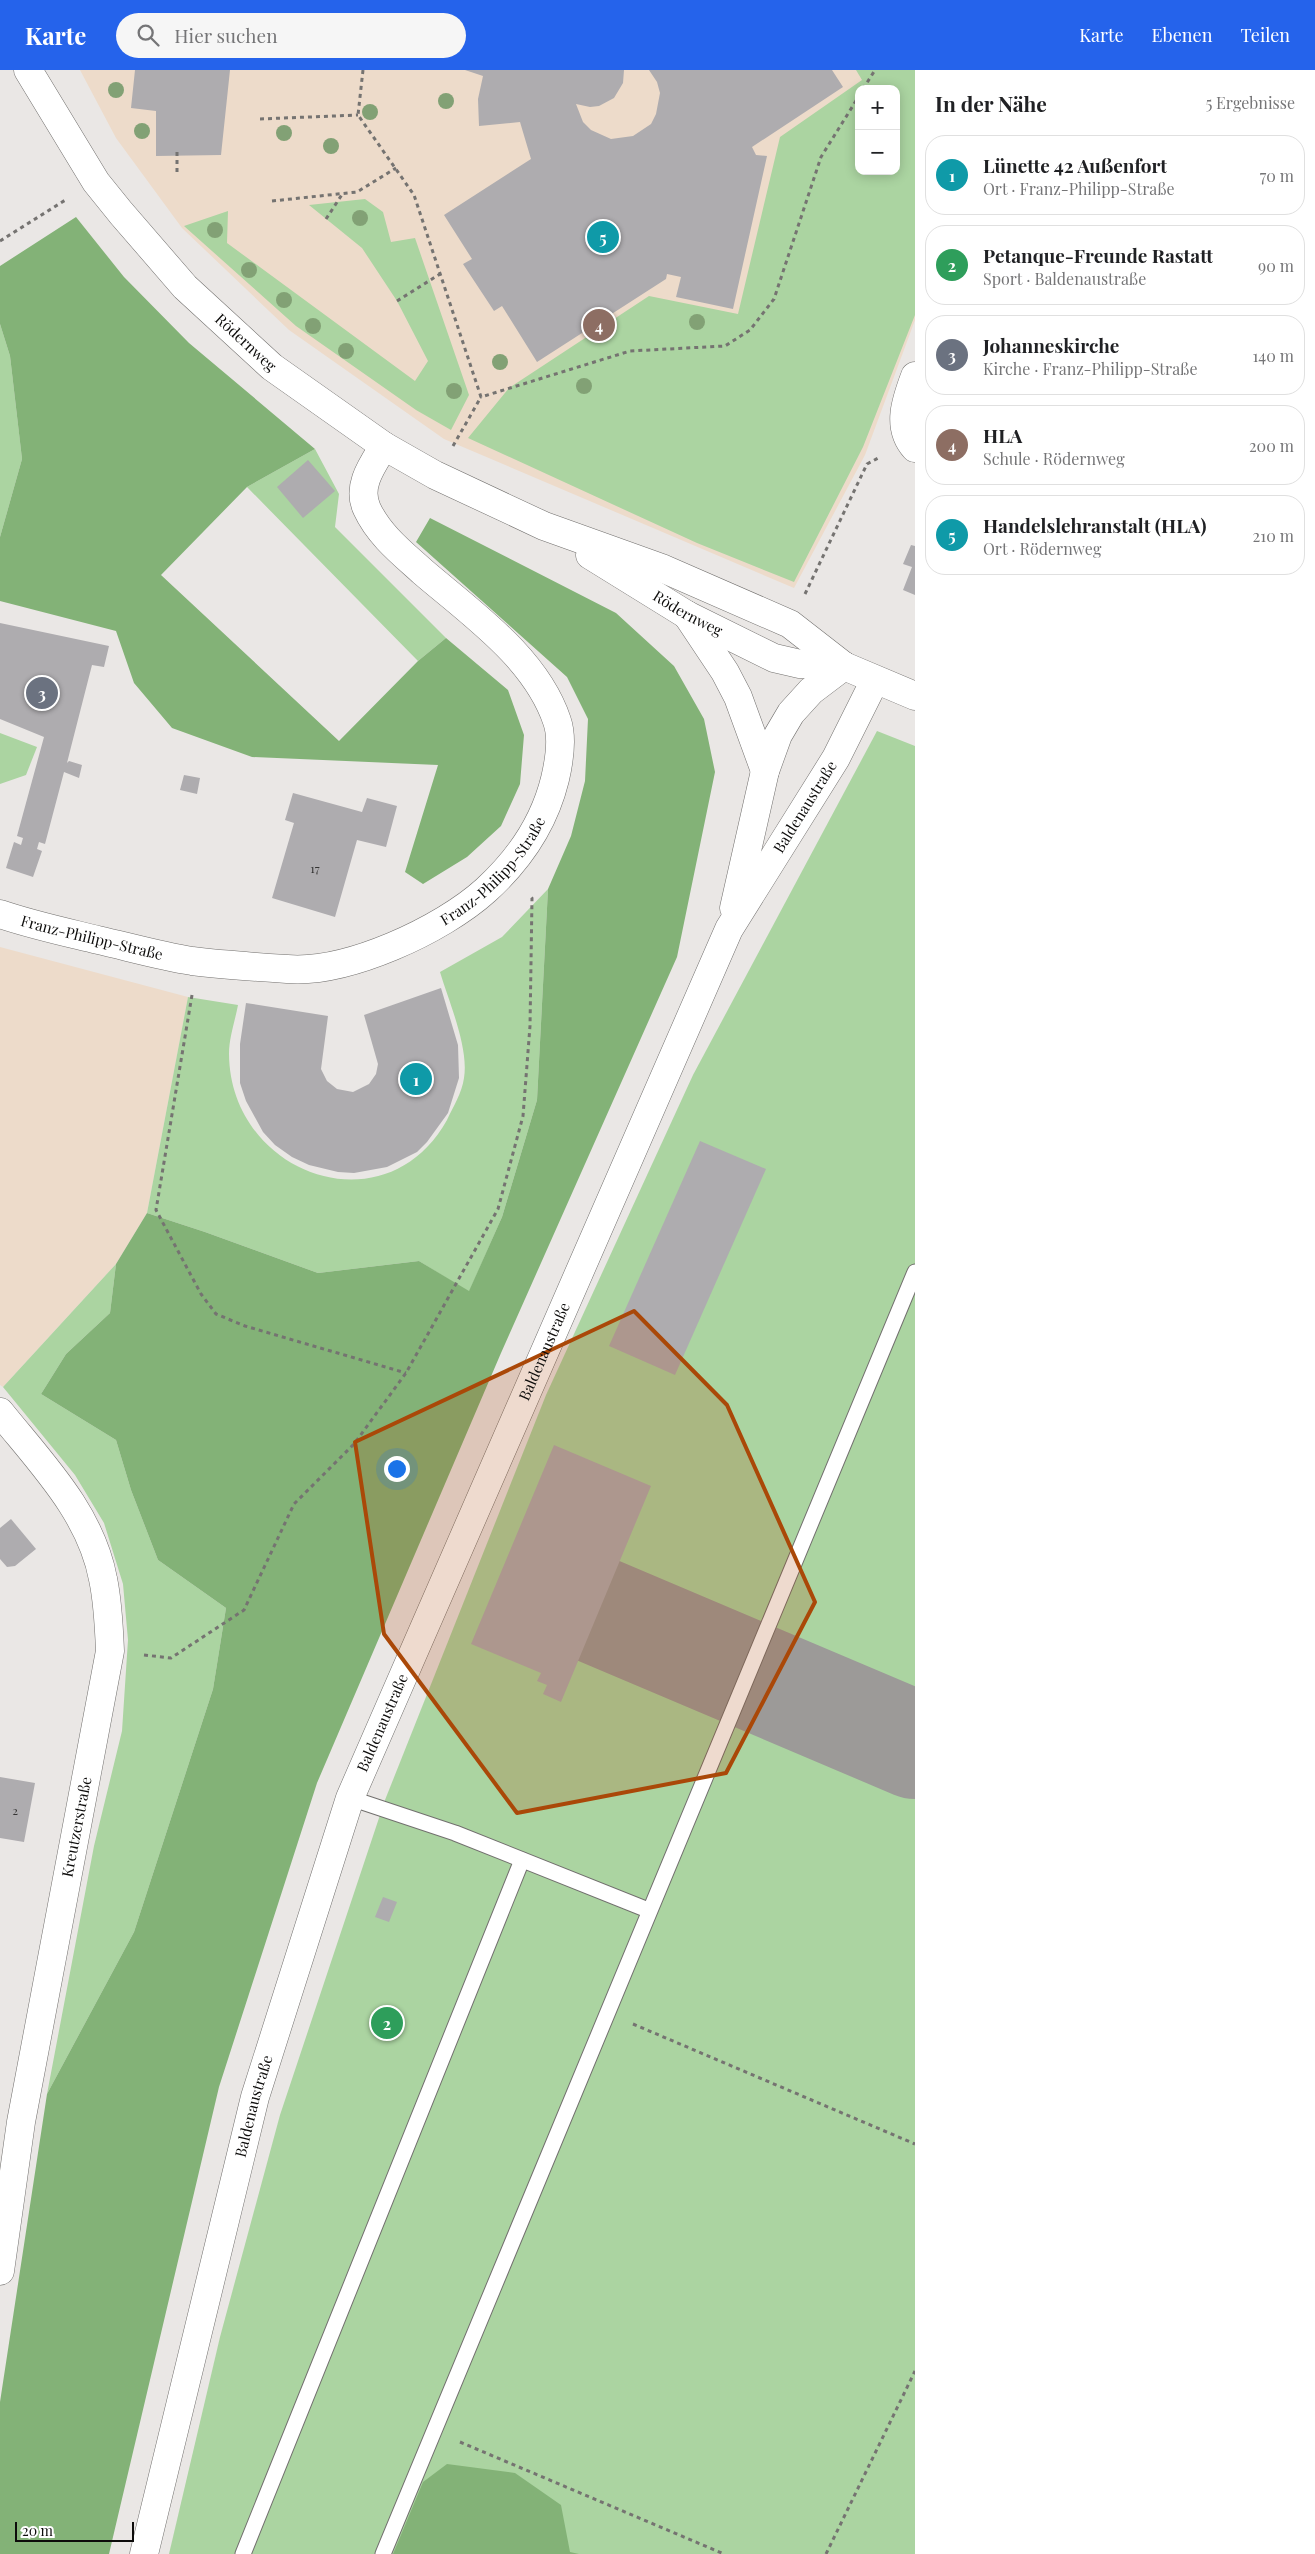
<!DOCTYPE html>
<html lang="de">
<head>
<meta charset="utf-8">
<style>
	:root { --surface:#fff; --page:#f6f6f6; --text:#202124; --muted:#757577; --line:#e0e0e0; --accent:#2563eb }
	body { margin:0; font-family:"Playfair Display",serif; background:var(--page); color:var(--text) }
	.controls { position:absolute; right:15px; top:15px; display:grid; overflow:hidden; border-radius:10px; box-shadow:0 2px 12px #0003 }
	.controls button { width:45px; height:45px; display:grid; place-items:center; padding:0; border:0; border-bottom:1px solid var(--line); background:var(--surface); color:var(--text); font:25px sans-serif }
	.scale { position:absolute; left:15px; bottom:12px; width:119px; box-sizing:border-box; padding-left:5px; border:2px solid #0d0c0b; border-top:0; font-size:14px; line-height:18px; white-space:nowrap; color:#0d0c0b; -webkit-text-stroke:4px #fff; paint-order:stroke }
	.you { position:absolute; left:396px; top:1398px; width:18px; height:18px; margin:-12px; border:4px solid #fff; border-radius:50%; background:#1a73e8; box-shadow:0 0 0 8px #1a73e833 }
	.badge { display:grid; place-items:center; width:32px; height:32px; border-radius:50%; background:var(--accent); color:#fff; font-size:16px; font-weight:700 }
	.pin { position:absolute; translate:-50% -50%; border:2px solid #fff; box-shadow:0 1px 5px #0006 }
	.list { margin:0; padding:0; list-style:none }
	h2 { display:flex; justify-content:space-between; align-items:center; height:65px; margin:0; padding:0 20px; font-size:21px }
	h2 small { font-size:16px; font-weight:400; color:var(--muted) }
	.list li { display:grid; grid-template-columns:32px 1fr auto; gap:15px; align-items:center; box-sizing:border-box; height:80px; margin:0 10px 10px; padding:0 10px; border:1px solid var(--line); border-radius:20px }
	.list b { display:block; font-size:19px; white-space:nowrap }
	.list p { margin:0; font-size:16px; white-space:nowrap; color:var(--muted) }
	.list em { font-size:16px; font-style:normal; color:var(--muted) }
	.icon { flex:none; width:28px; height:28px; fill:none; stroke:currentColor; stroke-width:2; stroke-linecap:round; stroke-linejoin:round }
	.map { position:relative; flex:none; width:915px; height:2484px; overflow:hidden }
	header { display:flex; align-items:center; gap:30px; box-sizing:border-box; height:70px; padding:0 25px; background:var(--accent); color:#fff }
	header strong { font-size:24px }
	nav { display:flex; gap:28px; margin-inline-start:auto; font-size:18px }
	.search { width:350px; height:45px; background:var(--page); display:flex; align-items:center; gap:12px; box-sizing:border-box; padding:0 18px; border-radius:28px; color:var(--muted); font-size:19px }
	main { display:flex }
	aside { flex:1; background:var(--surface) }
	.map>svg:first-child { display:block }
	.education { fill:#eddbca; fill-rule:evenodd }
	.green { fill:#abd4a1; fill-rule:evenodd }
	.forest { fill:#83b277 }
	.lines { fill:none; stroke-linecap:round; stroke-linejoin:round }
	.taxiway { stroke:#9c9a98; stroke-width:108 }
	.building { fill:#aeacaf }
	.service-casing { stroke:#72706e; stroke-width:17 }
	.minor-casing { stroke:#72706e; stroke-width:29 }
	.tertiary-casing { stroke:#72706e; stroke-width:29 }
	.path { stroke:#757371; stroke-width:3; stroke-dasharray:4 4; stroke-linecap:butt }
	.service { stroke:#fff; stroke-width:15 }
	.minor { stroke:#fff; stroke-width:28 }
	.tertiary { stroke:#fff; stroke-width:28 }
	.tree { fill:#82a175 }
	.marked { fill:#aa4808; fill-opacity:0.2; stroke:#aa4808; stroke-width:4; stroke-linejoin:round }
	.labels { text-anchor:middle; stroke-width:5; stroke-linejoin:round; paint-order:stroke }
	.number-label { font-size:12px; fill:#353434 }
	.street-label { font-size:15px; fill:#0d0c0b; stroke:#fff }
</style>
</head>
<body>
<header>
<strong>Karte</strong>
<div class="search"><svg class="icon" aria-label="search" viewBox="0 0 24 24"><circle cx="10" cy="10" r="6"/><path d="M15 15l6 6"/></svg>Hier suchen</div>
<nav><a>Karte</a><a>Ebenen</a><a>Teilen</a></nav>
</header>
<main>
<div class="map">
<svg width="915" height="2484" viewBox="0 0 915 2484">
	<rect width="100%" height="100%" fill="#eae7e5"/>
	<g class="education">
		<path d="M80 0H915V250L865 385 794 518 444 369 289 260 182 158 116 68ZM859 19H896V101H859Z"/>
		<path d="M0 877 188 927 147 1143 116 1194 3 1317 0 1315Z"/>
	</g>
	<g class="green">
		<path d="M856 0H915V245L863 377 794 512 697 473 468 368 509 318 649 226 738 244 780 67 862 10ZM859 19H896V101H859Z"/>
		<path d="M365 129 383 142 391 172 415 168 469 325 451 360 416 340 296 256 184 156 228 141 227 173 415 311 428 291 397 231 362 178 309 135Z"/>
		<path d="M0 254 10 286 22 389 0 467Z"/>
		<path d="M315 379 339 424 335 457 446 568 418 591 247 417Z"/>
		<path d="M877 661 915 676V2484H169L220 2267 280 2045 385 1730 546 1325 693 1005Z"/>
		<path d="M0 663 37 677 26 705 0 714Z"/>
		<path d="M548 819 537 1030 502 1147 469 1222 419 1191 318 1203 205 1162 147 1143 188 927 238 935C235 951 229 968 229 984 230 1104 385 1161 447 1050 453 1037 462 1023 464 1008 469 978 449 932 440 902L502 867Z"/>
		<path d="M116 1194 110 1243 66 1284 41 1324 116 1370 131 1420 158 1490 226 1538 213 1619 134 1862 47 2024 94 1776 122 1661 128 1570 123 1514 104 1453 75 1405 3 1317Z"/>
	</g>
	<g class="forest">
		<path d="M76 147 124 207 189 273 315 379 247 417 161 505 339 671 418 591 446 568 508 620 524 665 520 714 501 756 467 787 423 814 405 802 438 695 252 687 172 658 134 613 116 561 0 531V467L22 389 10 286 0 254V196Z"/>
		<path d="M430 448 616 543 674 596 704 649 715 702 677 887 501 1283 317 1713 219 2017 109 2484H0V2332L47 2024 134 1862 213 1619 226 1538 158 1490 131 1420 116 1370 41 1324 66 1284 110 1243 116 1194 147 1143 205 1162 318 1203 419 1191 469 1221 502 1147 537 1030 548 819 571 766 585 711 588 649 567 607 416 472Z"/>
		<path d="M447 2394 515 2403 561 2435 570 2482 579 2484H393L423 2412Z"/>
	</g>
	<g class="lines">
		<path class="taxiway" d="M599 1541 915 1675"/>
	</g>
	<g class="building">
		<path d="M135 0H230L221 85 156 86V41L131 38Z"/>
		<path d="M465 0H624L623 13 614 28 599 36 590 37 576 34 583 52 591 60 611 69 633 66 651 54 656 44 660 23 657 12 649 0H832L843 17 752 77 756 85 767 86 733 239 676 227 681 207 667 204 666 209 537 292 502 236 494 241 463 194 472 189 444 145 531 89 520 52 479 56 478 29 483 6Z"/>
		<path d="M308 390 335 421 303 448 277 417Z"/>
		<path d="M911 475 915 476V525L903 520 912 497 903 494Z"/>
		<path d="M0 553 109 576 104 597 92 595 71 677 67 693 69 691 82 695 79 708 64 702 45 774 39 772 37 779 42 781 33 807 6 798 14 772 21 775 23 768 17 766 44 667 0 649Z"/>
		<path d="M184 705 200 708 197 724 180 720Z"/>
		<path d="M293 723 362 742 367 728 397 736 386 777 357 770 335 847 272 828 294 753 285 750Z"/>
		<path d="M441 918 458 975 459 1008 448 1043 427 1072 417 1082 387 1097 354 1103 338 1102 309 1095 292 1087 275 1075 263 1062 246 1031 240 1013V974L246 933 328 946 321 999 327 1011 337 1019 353 1022 369 1014 376 1004 378 994 364 945Z"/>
		<path d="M700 1071 766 1099 675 1305 609 1276Z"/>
		<path d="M554 1375 651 1416 561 1632 543 1624 547 1615 537 1611 541 1603 471 1574Z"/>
		<path d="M11 1449 36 1479 15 1496 7 1497 0 1489V1458Z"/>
		<path d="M0 1707 35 1713 24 1772 0 1768Z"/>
		<path d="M383 1827 397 1832 389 1852 375 1847Z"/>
	</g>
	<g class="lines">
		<g class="service-casing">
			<g id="service">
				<path d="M350 1728 455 1763 648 1840"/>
				<path d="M243 2484 522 1790"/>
				<path d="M383 2484 915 1202"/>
			</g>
		</g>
		<g class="minor-casing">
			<g id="minor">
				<path id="s1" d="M28 0 96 112 121 143 185 217 272 297 384 376 435 405 544 456 664 499 790 554 844 596"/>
				<path d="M915 306C906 330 896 357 915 378"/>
				<path id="s2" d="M590 485 687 545 774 588 800 594 844 596"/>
				<path id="s3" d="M0 844C32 855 65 862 98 870 129 877 160 886 192 891 223 895 255 897 287 899 347 904 442 860 486 820 520 789 544 754 555 709 559 692 563 668 557 651 536 588 472 544 423 502 402 483 379 465 367 439 356 416 373 394 384 376"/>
				<path d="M0 1342C40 1392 91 1443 103 1509 108 1532 109 1557 110 1581L21 2052 0 2201"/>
			</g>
		</g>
		<g class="tertiary-casing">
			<g id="tertiary">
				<path d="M687 545 725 602 738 627 765 701"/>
				<path d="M734 838 765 701 778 665 791 643 811 621 844 596 915 626"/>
				<path id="s4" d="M144 2484 255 2027 350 1728 729 859 836 688 875 610"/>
			</g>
		</g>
		<g class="path">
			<path d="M363 0 358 45 414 125 481 327 630 281 725 276 750 260 774 229 821 87 859 26"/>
			<path d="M863 19 875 0"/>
			<path d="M260 49 358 45"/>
			<path d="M177 102V82"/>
			<path d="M272 131 357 122 396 98"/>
			<path d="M326 149 343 123"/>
			<path d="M0 171 67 129"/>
			<path d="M397 231 440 204"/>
			<path d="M453 376 481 327"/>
			<path d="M805 524 867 394 880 387"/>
			<path d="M192 925 156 1140 201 1224 216 1244 245 1256 406 1303"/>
			<path d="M144 1585 171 1588 244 1540 294 1434 354 1374 406 1303 498 1139 523 1046 530 956 532 828 530 825"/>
			<path d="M633 1954 915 2074"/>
			<path d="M460 2372 724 2484"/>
			<path d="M826 2484 915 2301"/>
		</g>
		<use href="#service" class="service"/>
		<use href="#minor" class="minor"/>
		<use href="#tertiary" class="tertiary"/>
	</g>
	<g class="tree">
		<circle cx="116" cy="20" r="8"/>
		<circle cx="446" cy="31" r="8"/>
		<circle cx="370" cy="42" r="8"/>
		<circle cx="142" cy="61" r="8"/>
		<circle cx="284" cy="63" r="8"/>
		<circle cx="331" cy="76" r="8"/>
		<circle cx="360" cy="148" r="8"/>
		<circle cx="215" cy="160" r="8"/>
		<circle cx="249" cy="200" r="8"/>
		<circle cx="284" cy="230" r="8"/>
		<circle cx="697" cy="252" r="8"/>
		<circle cx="313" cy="256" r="8"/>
		<circle cx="346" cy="281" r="8"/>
		<circle cx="500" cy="292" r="8"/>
		<circle cx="584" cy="316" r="8"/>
		<circle cx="454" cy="321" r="8"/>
	</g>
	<path class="marked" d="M634 1241 727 1335 815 1532 726 1703 517 1743 384 1564 355 1372Z"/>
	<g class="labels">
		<g class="number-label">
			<text x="315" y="803">17</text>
			<text x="15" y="1745">2</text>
		</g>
		<g class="street-label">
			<text dy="5" stroke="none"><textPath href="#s1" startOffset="351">Rödernweg</textPath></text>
			<text dy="5" stroke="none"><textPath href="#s2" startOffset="114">Rödernweg</textPath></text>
			<text dy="5" stroke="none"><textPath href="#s4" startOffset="1876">Baldenaustraße</textPath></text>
			<text dy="5" stroke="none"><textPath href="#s3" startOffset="530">Franz-Philipp-Straße</textPath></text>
			<text dy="5" stroke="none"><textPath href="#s3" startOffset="95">Franz-Philipp-Straße</textPath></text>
			<text dy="5" stroke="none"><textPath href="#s4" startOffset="1271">Baldenaustraße</textPath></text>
			<text dy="5" stroke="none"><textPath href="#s4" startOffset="866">Baldenaustraße</textPath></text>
			<text transform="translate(77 1757) rotate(-79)" y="5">Kreutzerstraße</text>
			<text dy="5" stroke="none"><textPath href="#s4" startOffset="461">Baldenaustraße</textPath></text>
		</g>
	</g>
</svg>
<div class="controls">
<button>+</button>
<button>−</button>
</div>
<div class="scale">20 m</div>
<div class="you"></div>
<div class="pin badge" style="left:416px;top:1009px;background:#0f9aa8">1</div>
<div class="pin badge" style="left:387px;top:1953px;background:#2e9e5b">2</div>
<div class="pin badge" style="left:42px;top:623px;background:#6b7280">3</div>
<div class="pin badge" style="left:599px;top:255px;background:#8d6e63">4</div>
<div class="pin badge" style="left:603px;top:167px;background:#0f9aa8">5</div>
</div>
<aside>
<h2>In der Nähe<small>5 Ergebnisse</small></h2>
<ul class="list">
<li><span class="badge" style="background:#0f9aa8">1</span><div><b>Lünette 42 Außenfort</b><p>Ort · Franz-Philipp-Straße</p></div><em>70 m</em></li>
<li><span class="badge" style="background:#2e9e5b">2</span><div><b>Petanque-Freunde Rastatt</b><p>Sport · Baldenaustraße</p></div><em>90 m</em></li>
<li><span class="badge" style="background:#6b7280">3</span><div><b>Johanneskirche</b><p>Kirche · Franz-Philipp-Straße</p></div><em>140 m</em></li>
<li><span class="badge" style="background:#8d6e63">4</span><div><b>HLA</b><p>Schule · Rödernweg</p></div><em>200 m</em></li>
<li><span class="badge" style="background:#0f9aa8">5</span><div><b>Handelslehranstalt (HLA)</b><p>Ort · Rödernweg</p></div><em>210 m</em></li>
</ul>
</aside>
</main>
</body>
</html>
